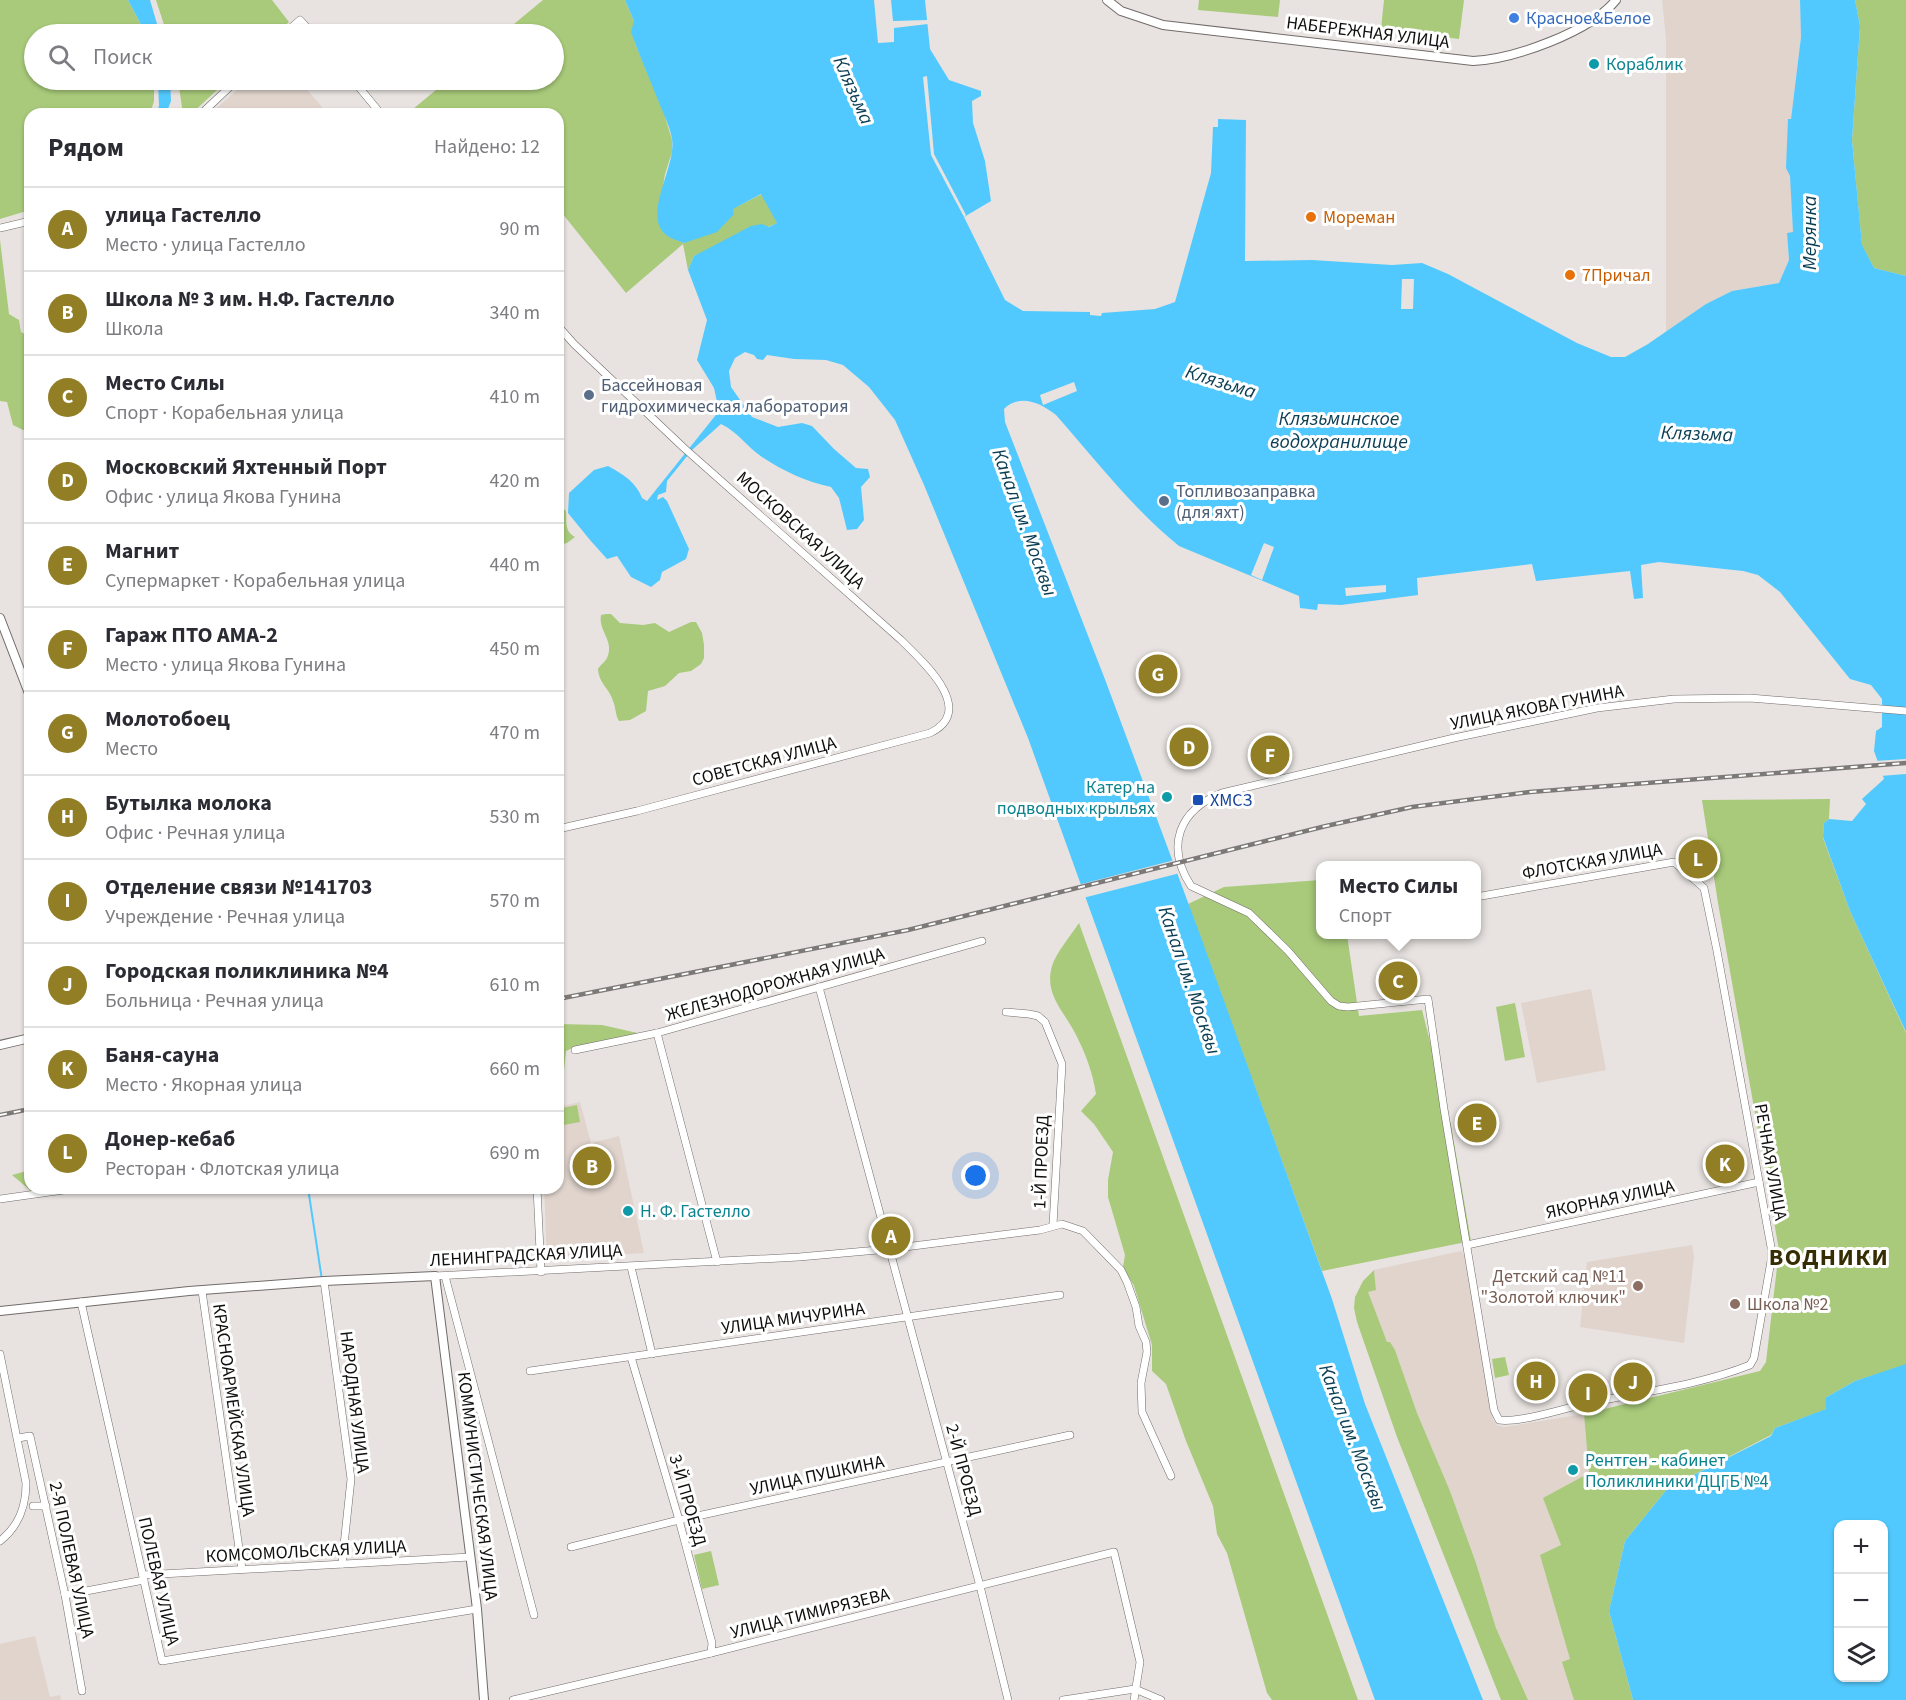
<!DOCTYPE html>
<html lang="ru">
<head>
<meta charset="utf-8">
<style>
	:root { --surface:#fff; --page:#f7f7f7; --text:#2b2b33; --muted:#7c7c81; --line:#e1e1e2; --accent:#927e25 }
	body { margin:0; font-family:"Source Sans 3",sans-serif; background:var(--page); color:var(--text) }
	.controls { position:absolute; right:18px; bottom:18px; display:grid; overflow:hidden; border-radius:12px; box-shadow:0 2px 4px #0004 }
	.controls button { width:54px; height:54px; display:grid; place-items:center; padding:0; border:0; border-bottom:2px solid var(--line); background:var(--surface); color:var(--text); font:30px sans-serif }
	.you { position:absolute; left:976px; top:1176px; width:21px; height:21px; margin:-15px; border:4px solid #fff; border-radius:50%; background:#1a73e8; box-shadow:0 0 0 9px #1a73e833 }
	.badge { display:grid; place-items:center; width:39px; height:39px; border-radius:50%; background:var(--accent); color:#fff; font-size:20px; font-weight:700 }
	.pin { position:absolute; translate:-50% -50%; border:3px solid #fff; box-shadow:0 2px 6px #0006 }
	.popup { position:absolute; left:1316px; top:861px; width:165px; height:78px; box-sizing:border-box; display:grid; place-content:center; border-radius:12px; background:var(--surface); filter:drop-shadow(0 2px 4px #0005); font-size:20px; white-space:nowrap; color:var(--muted) }
	.popup b { font-size:22px; color:var(--text) }
	.popup::after { content:''; position:absolute; left:50%; top:100%; margin-left:-12px; border:12px solid transparent; border-top-color:var(--surface) }
	.list { margin:0; padding:0; list-style:none }
	h2 { display:flex; justify-content:space-between; align-items:center; height:78px; margin:0; padding:0 24px; font-size:26px }
	h2 small { font-size:20px; font-weight:400; color:var(--muted) }
	.list li { display:grid; grid-template-columns:39px 1fr auto; gap:18px; align-items:center; box-sizing:border-box; height:84px; padding:0 24px; border-top:2px solid var(--line) }
	.list b { display:block; font-size:22px; white-space:nowrap }
	.list p { margin:0; font-size:20px; white-space:nowrap; color:var(--muted) }
	.list em { font-size:20px; font-style:normal; color:var(--muted) }
	.icon { flex:none; width:33px; height:33px; fill:none; stroke:currentColor; stroke-width:2; stroke-linecap:round; stroke-linejoin:round }
	.map { position:relative; flex:none; width:1906px; height:1700px; overflow:hidden }
	.search { position:absolute; background:var(--surface); box-shadow:0 2px 4px #0004; left:24px; top:24px; width:540px; height:66px; display:flex; align-items:center; gap:15px; box-sizing:border-box; padding:0 21px; border-radius:33px; color:var(--muted); font-size:22px }
	.panel { position:absolute; background:var(--surface); box-shadow:0 2px 4px #0004; left:24px; top:108px; width:540px; height:1086px; border-radius:18px }
	.map>svg:first-child { display:block }
	.built { fill:#e0d4cd }
	.green { fill:#a8ca7a }
	.water { fill:#52c9fe; fill-rule:evenodd }
	.pier { fill:#e8e3e0 }
	.lines { fill:none; stroke-linecap:round; stroke-linejoin:round }
	.stream { stroke:#52c9fe; stroke-width:2 }
	.minor-casing { stroke:#716c6a; stroke-width:8 }
	.tertiary-casing { stroke:#716c6a; stroke-width:10 }
	.minor { stroke:#fff; stroke-width:7 }
	.tertiary { stroke:#fff; stroke-width:8 }
	.rail-casing { stroke:#7c7977; stroke-width:4.5 }
	.rail { stroke:#fff; stroke-width:2; stroke-dasharray:7; stroke-linecap:butt }
	.shop-dot { fill:#3f7fe0; stroke:#fff; stroke-width:2 }
	.culture-dot { fill:#0f9aa8; stroke:#fff; stroke-width:2 }
	.food-dot { fill:#e8710a; stroke:#fff; stroke-width:2 }
	.service-dot { fill:#5c6f8a; stroke:#fff; stroke-width:2 }
	.transit-dot { fill:#1a4fb4; stroke:#fff; stroke-width:2 }
	.education-dot { fill:#8d6e63; stroke:#fff; stroke-width:2 }
	.labels { text-anchor:middle; stroke-width:6; stroke-linejoin:round; paint-order:stroke }
	.shop-label { font-size:18px; fill:#366cbe; stroke:#fff; text-anchor:start }
	.street-label { font-size:18px; fill:#100f0e; stroke:#fff }
	.culture-label { font-size:18px; fill:#0d838f; stroke:#fff; text-anchor:start }
	.food-label { font-size:18px; fill:#c56008; stroke:#fff; text-anchor:start }
	.service-label { font-size:18px; fill:#4e5e75; stroke:#fff; text-anchor:start }
	.transit-label { font-size:18px; fill:#164399; stroke:#fff; text-anchor:start }
	.education-label { font-size:18px; fill:#785e54; stroke:#fff; text-anchor:end }
	.water-label { font-size:20px; font-style:italic; fill:#0a3e54; stroke:#fff }
	.district-label { font-size:24px; font-weight:bold; letter-spacing:1.5px; fill:#362d02; stroke:#fff }
</style>
</head>
<body>
<div class="map">
<svg width="1906" height="1700" viewBox="0 0 1906 1700">
	<rect width="100%" height="100%" fill="#e8e3e0"/>
	<g class="built">
		<path d="M1662 0H1800L1801 37 1791 119H1788L1793 232 1787 234 1789 260 1779 283 1732 291 1706 304 1666 333V39Z"/>
		<path d="M248 80H299L328 114H210Z"/>
		<path d="M1591 989 1606 1070 1537 1083 1521 1003Z"/>
		<path d="M580 1102 591 1143 619 1136 644 1253 547 1259 544 1188H558V1107Z"/>
		<path d="M1692 1245 1694 1257 1684 1343 1580 1327 1587 1262Z"/>
		<path d="M1461 1251 1465 1255 1493 1420 1497 1425 1504 1427 1584 1414 1589 1473 1544 1498 1561 1545 1570 1660 1563 1663 1574 1700H1528L1496 1628 1476 1563 1450 1491 1417 1413 1395 1350 1387 1343 1367 1291 1376 1290 1374 1270Z"/>
		<path d="M35 1636 50 1697 60 1695 61 1700H0V1644Z"/>
	</g>
	<g class="green">
		<path d="M0 0H128L146 34H34V80H154V101L150 114H30V210L0 219Z"/>
		<path d="M156 0H272L289 22 276 34H167Z"/>
		<path d="M543 0H625L634 21 635 43 664 113 672 140V152L665 174 658 217 665 234 684 243 732 209 762 194 778 223 694 256 688 270 683 244 626 293 558 208V114H407L448 80H554V34H502Z"/>
		<path d="M1199 0H1280L1278 17 1198 10Z"/>
		<path d="M1384 0H1464L1459 39 1381 29Z"/>
		<path d="M1855 0H1906V276L1874 268 1862 246 1852 140 1860 26Z"/>
		<path d="M178 80H228L191 114H183Z"/>
		<path d="M0 240 9 314 19 320 21 332 30 337V430H23L13 425 7 402 0 401Z"/>
		<path d="M558 503 566 511C567 522 564 531 575 537L567 543 558 545Z"/>
		<path d="M606 614H611L620 623 643 625 655 623 669 632 691 622H696L702 633 704 645V658L701 664 691 671 679 673 665 686 648 691 646 711 630 720 619 721C615 714 616 708 613 701 610 689 599 684 598 669 601 664 605 662 607 658 615 641 598 631 601 615Z"/>
		<path d="M1830 799 1829 819 1824 823 1823 838 1850 911 1906 1033V1365L1855 1381 1825 1398 1827 1409 1775 1428 1771 1435 1668 1488 1625 1541 1609 1611 1633 1700H1574L1562 1662 1570 1659 1540 1555 1561 1545 1543 1498 1589 1473 1584 1414 1760 1371 1766 1362 1779 1250 1718 903 1702 800Z"/>
		<path d="M1320 880V934L1347 935 1359 1016 1422 1010 1451 1125 1471 1241 1322 1271 1188 904 1224 887Z"/>
		<path d="M1079 923 1358 1700H1272L1267 1693 1227 1553 1217 1534 1213 1506 1186 1441 1166 1384 1152 1371V1345L1134 1286 1123 1267 1125 1255 1108 1197V1180L1113 1152 1094 1124 1081 1111 1096 1094C1093 1073 1085 1052 1075 1033 1063 1010 1044 994 1052 966 1056 953 1071 935 1079 923Z"/>
		<path d="M1515 1003 1525 1057 1505 1061 1496 1007Z"/>
		<path d="M558 1024 602 1025 642 1034 575 1047 566 1051 563 1080 558 1072Z"/>
		<path d="M577 1105 580 1122 558 1126V1109Z"/>
		<path d="M30 1170V1188H50L31 1191 12 1175Z"/>
		<path d="M1374 1270 1376 1290 1368 1292 1387 1342H1390L1395 1350 1417 1413 1450 1491 1476 1563 1496 1628 1528 1700H1501L1397 1437 1357 1322 1354 1308 1355 1297 1363 1281Z"/>
		<path d="M1505 1357 1509 1375 1495 1378 1492 1359Z"/>
		<path d="M711 1551 719 1585 702 1589 694 1555Z"/>
	</g>
	<g class="water">
		<path d="M128 0H150L160 34H146Z"/>
		<path d="M625 0H925L930 49 949 80 981 91V96L972 101 973 123 985 161 991 201 964 217 1005 300 1023 311 1090 312V315L1101 316 1102 313 1155 309 1175 302 1211 173 1213 127H1218V119L1246 120 1245 261 1312 260 1392 265 1422 263 1448 274 1577 343 1611 357H1625L1648 344 1706 304 1732 291 1779 283 1789 260 1787 233 1793 232 1790 176 1786 168 1788 119H1791L1801 37 1800 0H1855L1860 26 1852 140 1862 245 1874 268 1906 276V1032L1850 911 1823 837 1824 823 1829 819 1852 821 1866 804 1862 799 1884 779 1874 751 1876 731 1882 727V699L1871 685 1850 679 1780 592 1758 575 1743 571 1659 562 1641 565 1643 598 1634 599 1630 571 1536 581 1532 564 1417 578 1418 595 1341 605 1318 604 1317 610 1300 608 1299 596 1179 546C1133 509 1095 459 1056 415 1041 403 1020 393 1004 409L1005 422 1106 682 1202 940 1332 1299 1365 1404 1483 1700H1375L1028 738 924 485 895 420 869 387 843 365 826 360 794 359 767 355 763 360 757 359 754 355 745 352 735 358 729 371 731 387 752 417 778 427 802 423 812 426 834 449 856 468 868 469 870 477 861 487 864 520 857 529 847 530 839 498 831 487C807 482 783 471 762 457 747 447 738 432 721 424L692 450 667 481 666 492 658 495 657 500 663 497 667 501 689 549 686 559 662 572 660 580 651 587 631 577 617 556 607 559 590 540 568 513 569 493 594 470 608 466C623 474 636 482 642 498L647 501 719 411 714 388 697 360 707 320 688 270 694 256 751 226 762 224 769 227 777 223 761 194 733 209 734 214 717 232 684 243C674 239 663 237 659 225 651 201 676 163 672 139 670 126 663 113 658 100 649 77 639 55 631 32L634 21Z"/>
		<path d="M158 80H170L171 101 166 114H156L159 106Z"/>
		<path d="M1906 1364V1700H1633L1609 1611 1625 1541 1668 1488 1771 1436 1775 1428 1826 1409 1825 1398 1855 1381ZM1884 1524V1678H1838V1524Z"/>
	</g>
	<g class="pier">
		<path d="M874 0H891L893 21 928 20V24L894 28V42L878 43Z"/>
		<path d="M927 76 934 154 966 215 964 217 931 155 923 77Z"/>
		<path d="M1402 279H1414L1413 309H1401Z"/>
		<path d="M1074 382 1077 391 1043 405 1040 395Z"/>
		<path d="M1264 543 1274 547 1262 580 1251 575Z"/>
		<path d="M1386 585V592L1346 596 1345 588Z"/>
		<path d="M1906 759V774L1880 776 1875 761Z"/>
		<path d="M1175 860 1180 873 1083 898 1078 885Z"/>
	</g>
	<g class="lines">
		<path class="stream" d="M308 1188 322 1280"/>
		<g class="minor-casing">
			<g id="minor">
				<path d="M284 34 300 20 313 34"/>
				<path d="M353 80 381 114"/>
				<path d="M201 114 237 80"/>
				<path d="M0 228 30 221"/>
				<path d="M558 326 574 344 684 448 901 640C922 661 978 710 930 733L637 811 558 829"/>
				<path d="M1476 897 1674 862 1704 888 1717 951 1771 1247V1261L1754 1358 1750 1365C1697 1386 1640 1392 1584 1404 1563 1409 1519 1423 1499 1420L1494 1410 1444 1109 1428 999 1348 1007 1339 1006 1331 1001 1288 951 1249 913 1191 886C1165 846 1179 810 1222 793L1454 738 1597 708 1674 699 1750 698 1906 711"/>
				<path d="M819 987 980 1586 1008 1700"/>
				<path d="M1006 1012 1029 1014 1038 1016 1045 1022 1062 1064 1053 1225"/>
				<path d="M657 1033 717 1262"/>
				<path d="M575 1050 657 1033 982 941"/>
				<path d="M537 1188 541 1272"/>
				<path d="M0 1199 78 1188"/>
				<path d="M1467 1245 1759 1182"/>
				<path d="M631 1267 652 1354"/>
				<path d="M435 1276 799 1257 889 1249 1040 1230 1062 1224 1083 1231 1121 1270 1127 1282 1136 1307 1139 1326 1146 1342 1147 1352 1141 1383 1142 1412 1171 1476"/>
				<path d="M445 1276 534 1615"/>
				<path d="M324 1281 351 1479 342 1564"/>
				<path d="M202 1291 242 1569"/>
				<path d="M81 1302 162 1661 477 1609"/>
				<path d="M0 1354 26 1483C26 1507 19 1526 0 1541"/>
				<path d="M631 1357 679 1520 712 1643 711 1653"/>
				<path d="M530 1371 1060 1295"/>
				<path d="M18 1438 30 1436 65 1595 82 1691"/>
				<path d="M33 1506H46"/>
				<path d="M571 1547 679 1520 1070 1435"/>
				<path d="M143 1575 470 1557"/>
				<path d="M65 1595 144 1580"/>
				<path d="M1135 1689 1161 1700"/>
				<path d="M513 1700 711 1653 1114 1552 1140 1662 1134 1700"/>
				<path d="M1063 1700 1135 1689"/>
			</g>
		</g>
		<g class="tertiary-casing">
			<g id="tertiary">
				<path d="M1107 0 1121 11 1163 25 1473 61C1514 59 1590 32 1616 0"/>
				<path d="M0 618 30 696"/>
				<path d="M0 1045 30 1038"/>
				<path d="M0 1311 189 1291 324 1281 435 1276 477 1609 484 1700"/>
			</g>
		</g>
		<use href="#minor" class="minor"/>
		<use href="#tertiary" class="tertiary"/>
		<g class="rail-casing">
			<g id="rail">
				<path d="M558 999 908 930 1326 826 1412 807 1530 792 1906 763"/>
				<path d="M0 1115 30 1109"/>
			</g>
		</g>
		<use href="#rail" class="rail"/>
	</g>
	<circle class="shop-dot" cx="1514" cy="18" r="6"/>
	<g class="culture-dot">
		<circle cx="1594" cy="64" r="6"/>
		<circle cx="1167" cy="797" r="6"/>
		<circle cx="628" cy="1211" r="6"/>
		<circle cx="1573" cy="1470" r="6"/>
	</g>
	<g class="food-dot">
		<circle cx="1311" cy="217" r="6"/>
		<circle cx="1570" cy="275" r="6"/>
	</g>
	<g class="service-dot">
		<circle cx="589" cy="395" r="6"/>
		<circle cx="1164" cy="501" r="6"/>
	</g>
	<rect class="transit-dot" x="1192" y="794" width="12" height="12" rx="3"/>
	<g class="education-dot">
		<circle cx="1638" cy="1286" r="6"/>
		<circle cx="1735" cy="1304" r="6"/>
	</g>
	<g class="labels">
		<g class="shop-label">
			<text x="1526" y="24">Красное&amp;Белое</text>
		</g>
		<g class="street-label">
			<text transform="translate(1368 32) rotate(7)" y="6">НАБЕРЕЖНАЯ УЛИЦА</text>
			<text transform="translate(801 530) rotate(42)" y="6">МОСКОВСКАЯ УЛИЦА</text>
			<text transform="translate(1537 707) rotate(-11)" y="6">УЛИЦА ЯКОВА ГУНИНА</text>
			<text transform="translate(764 761) rotate(-15)" y="6">СОВЕТСКАЯ УЛИЦА</text>
			<text transform="translate(1592 861) rotate(-10)" y="6">ФЛОТСКАЯ УЛИЦА</text>
			<text transform="translate(775 984) rotate(-16)" y="6">ЖЕЛЕЗНОДОРОЖНАЯ УЛИЦА</text>
			<text transform="translate(1041 1162) rotate(-88)" y="6">1-Й ПРОЕЗД</text>
			<text transform="translate(1771 1162) rotate(80)" y="6">РЕЧНАЯ УЛИЦА</text>
			<text transform="translate(1610 1199) rotate(-12)" y="6">ЯКОРНАЯ УЛИЦА</text>
			<text transform="translate(526 1255) rotate(-3)" y="6">ЛЕНИНГРАДСКАЯ УЛИЦА</text>
			<text transform="translate(793 1318) rotate(-8)" y="6">УЛИЦА МИЧУРИНА</text>
			<text transform="translate(355 1402) rotate(83)" y="6">НАРОДНАЯ УЛИЦА</text>
			<text transform="translate(234 1410) rotate(82)" y="6">КРАСНОАРМЕЙСКАЯ УЛИЦА</text>
			<text transform="translate(964 1470) rotate(75)" y="6">2-Й ПРОЕЗД</text>
			<text transform="translate(817 1475) rotate(-12)" y="6">УЛИЦА ПУШКИНА</text>
			<text transform="translate(478 1486) rotate(83)" y="6">КОММУНИСТИЧЕСКАЯ УЛИЦА</text>
			<text transform="translate(688 1500) rotate(74)" y="6">3-Й ПРОЕЗД</text>
			<text transform="translate(306 1551) rotate(-3)" y="6">КОМСОМОЛЬСКАЯ УЛИЦА</text>
			<text transform="translate(72 1560) rotate(78)" y="6">2-Я ПОЛЕВАЯ УЛИЦА</text>
			<text transform="translate(159 1581) rotate(77)" y="6">ПОЛЕВАЯ УЛИЦА</text>
			<text transform="translate(810 1613) rotate(-14)" y="6">УЛИЦА ТИМИРЯЗЕВА</text>
		</g>
		<g class="culture-label">
			<text x="1606" y="70">Кораблик</text>
			<text x="1155" y="793" text-anchor="end">Катер на<tspan x="1155" dy="21">подводных крыльях</tspan></text>
			<text x="640" y="1217">Н. Ф. Гастелло</text>
			<text x="1585" y="1466">Рентген - кабинет<tspan x="1585" dy="21">Поликлиники ДЦГБ №4</tspan></text>
		</g>
		<g class="food-label">
			<text x="1323" y="223">Мореман</text>
			<text x="1582" y="281">7Причал</text>
		</g>
		<g class="service-label">
			<text x="601" y="391">Бассейновая<tspan x="601" dy="21">гидрохимическая лаборатория</tspan></text>
			<text x="1176" y="497">Топливозаправка<tspan x="1176" dy="21">(для яхт)</tspan></text>
		</g>
		<g class="transit-label">
			<text x="1210" y="806">ХМСЗ</text>
		</g>
		<g class="education-label">
			<text x="1626" y="1282">Детский сад №11<tspan x="1626" dy="21">"Золотой ключик"</tspan></text>
			<text x="1747" y="1310" text-anchor="start">Школа №2</text>
		</g>
		<g class="water-label">
			<text transform="translate(854 90) rotate(66)" y="7">Клязьма</text>
			<text transform="translate(1809 233) rotate(-90)" y="7">Мерянка</text>
			<text transform="translate(1221 381) rotate(17)" y="7">Клязьма</text>
			<text x="1339" y="425">Клязьминское<tspan x="1339" dy="23">водохранилище</tspan></text>
			<text transform="translate(1697 433) rotate(2)" y="7">Клязьма</text>
			<text transform="translate(1025 522) rotate(70)" y="7">Канал им. Москвы</text>
			<text transform="translate(1190 980) rotate(71)" y="7">Канал им. Москвы</text>
			<text transform="translate(1353 1437) rotate(69)" y="7">Канал им. Москвы</text>
		</g>
		<g class="district-label">
			<text x="1829" y="1265">ВОДНИКИ</text>
		</g>
	</g>
</svg>
<div class="controls">
<button>+</button>
<button>−</button>
<button><svg class="icon" aria-label="layers" viewBox="0 0 24 24"><path d="M12 4l9 5-9 5-9-5zM3 14l9 5 9-5"/></svg></button>
</div>
<div class="you"></div>
<div class="pin badge" style="left:891px;top:1236px">A</div>
<div class="pin badge" style="left:592px;top:1166px">B</div>
<div class="pin badge" style="left:1398px;top:981px">C</div>
<div class="popup"><b>Место Силы</b>Спорт</div>
<div class="pin badge" style="left:1189px;top:747px">D</div>
<div class="pin badge" style="left:1477px;top:1123px">E</div>
<div class="pin badge" style="left:1270px;top:755px">F</div>
<div class="pin badge" style="left:1158px;top:674px">G</div>
<div class="pin badge" style="left:1536px;top:1381px">H</div>
<div class="pin badge" style="left:1588px;top:1393px">I</div>
<div class="pin badge" style="left:1633px;top:1382px">J</div>
<div class="pin badge" style="left:1725px;top:1164px">K</div>
<div class="pin badge" style="left:1698px;top:859px">L</div>
<div class="search"><svg class="icon" aria-label="search" viewBox="0 0 24 24"><circle cx="10" cy="10" r="6"/><path d="M15 15l6 6"/></svg>Поиск</div>
<section class="panel">
<h2>Рядом<small>Найдено: 12</small></h2>
<ul class="list">
<li><span class="badge">A</span><div><b>улица Гастелло</b><p>Место · улица Гастелло</p></div><em>90 m</em></li>
<li><span class="badge">B</span><div><b>Школа № 3 им. Н.Ф. Гастелло</b><p>Школа</p></div><em>340 m</em></li>
<li><span class="badge">C</span><div><b>Место Силы</b><p>Спорт · Корабельная улица</p></div><em>410 m</em></li>
<li><span class="badge">D</span><div><b>Московский Яхтенный Порт</b><p>Офис · улица Якова Гунина</p></div><em>420 m</em></li>
<li><span class="badge">E</span><div><b>Магнит</b><p>Супермаркет · Корабельная улица</p></div><em>440 m</em></li>
<li><span class="badge">F</span><div><b>Гараж ПТО АМА-2</b><p>Место · улица Якова Гунина</p></div><em>450 m</em></li>
<li><span class="badge">G</span><div><b>Молотобоец</b><p>Место</p></div><em>470 m</em></li>
<li><span class="badge">H</span><div><b>Бутылка молока</b><p>Офис · Речная улица</p></div><em>530 m</em></li>
<li><span class="badge">I</span><div><b>Отделение связи №141703</b><p>Учреждение · Речная улица</p></div><em>570 m</em></li>
<li><span class="badge">J</span><div><b>Городская поликлиника №4</b><p>Больница · Речная улица</p></div><em>610 m</em></li>
<li><span class="badge">K</span><div><b>Баня-сауна</b><p>Место · Якорная улица</p></div><em>660 m</em></li>
<li><span class="badge">L</span><div><b>Донер-кебаб</b><p>Ресторан · Флотская улица</p></div><em>690 m</em></li>
</ul>
</section>
</div>
</body>
</html>
